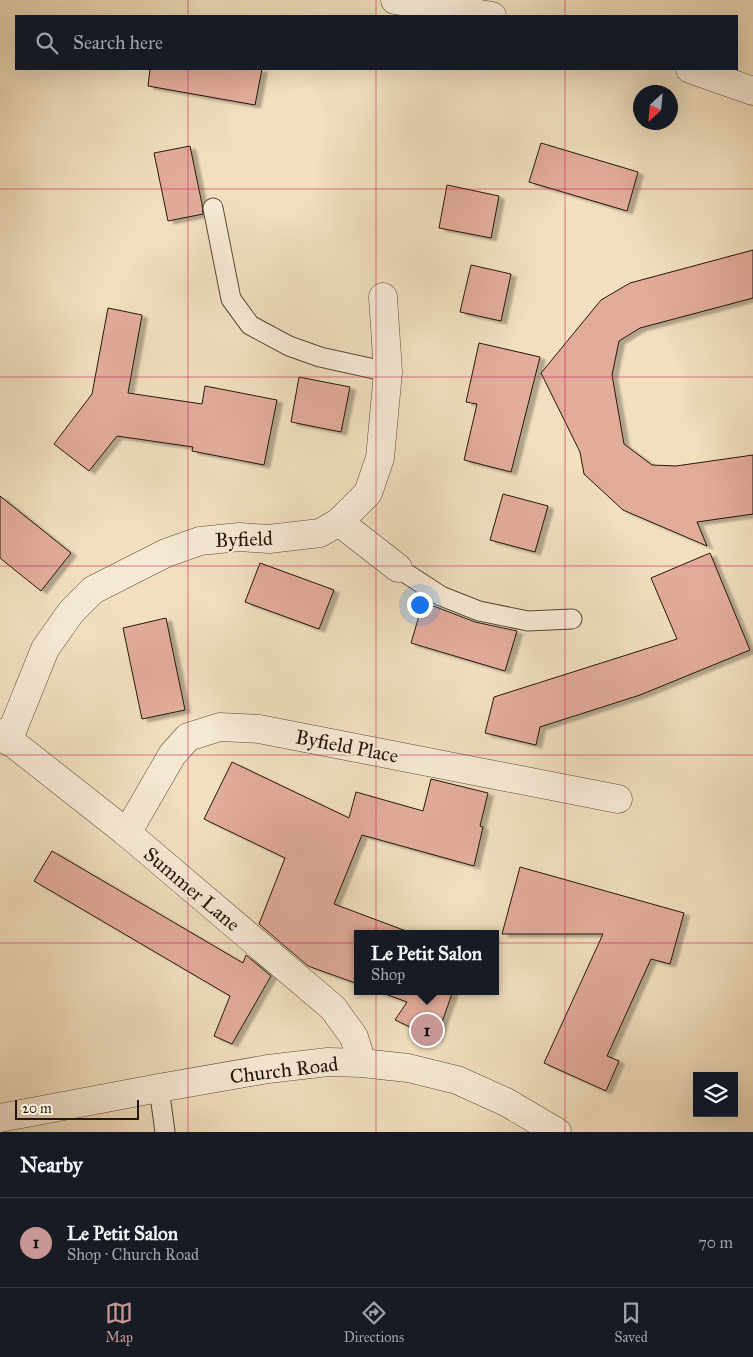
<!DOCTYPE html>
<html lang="en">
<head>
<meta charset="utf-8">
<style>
	:root { --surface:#171b24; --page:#20242c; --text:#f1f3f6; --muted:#9ea1a6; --line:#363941; --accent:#c59692 }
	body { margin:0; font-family:"IM FELL Great Primer",serif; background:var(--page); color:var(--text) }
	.controls { position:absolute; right:15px; bottom:15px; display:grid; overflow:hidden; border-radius:0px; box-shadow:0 5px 20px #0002 }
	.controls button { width:45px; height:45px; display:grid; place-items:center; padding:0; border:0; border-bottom:1px solid var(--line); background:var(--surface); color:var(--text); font:25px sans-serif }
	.compass { position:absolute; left:633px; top:85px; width:45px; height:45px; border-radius:50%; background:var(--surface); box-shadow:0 5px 20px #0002; rotate:206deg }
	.scale { position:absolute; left:15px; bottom:12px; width:124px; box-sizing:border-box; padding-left:5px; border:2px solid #26170e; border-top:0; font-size:14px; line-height:18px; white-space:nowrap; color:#26170e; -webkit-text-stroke:4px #f6ead5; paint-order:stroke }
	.you { position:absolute; left:419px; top:604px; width:18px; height:18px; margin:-12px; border:4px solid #fff; border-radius:50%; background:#1a73e8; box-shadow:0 0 0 8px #1a73e833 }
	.badge { display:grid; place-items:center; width:32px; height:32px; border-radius:50%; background:var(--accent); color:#111; font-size:16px; font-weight:700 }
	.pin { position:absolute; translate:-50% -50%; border:2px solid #fff; box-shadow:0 1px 5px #0006 }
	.popup { position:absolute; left:354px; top:930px; width:145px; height:65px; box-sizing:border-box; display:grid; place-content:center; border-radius:0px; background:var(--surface); filter:drop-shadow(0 1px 4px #0005); font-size:16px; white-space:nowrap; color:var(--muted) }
	.popup b { font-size:19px; color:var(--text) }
	.popup::after { content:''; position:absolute; left:50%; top:100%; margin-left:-10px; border:10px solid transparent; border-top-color:var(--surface) }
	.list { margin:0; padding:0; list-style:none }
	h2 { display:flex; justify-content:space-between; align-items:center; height:65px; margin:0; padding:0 20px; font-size:21px }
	h2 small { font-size:16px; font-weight:400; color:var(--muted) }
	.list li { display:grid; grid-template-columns:32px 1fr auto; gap:15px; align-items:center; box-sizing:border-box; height:90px; padding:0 20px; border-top:1px solid var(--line) }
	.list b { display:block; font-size:19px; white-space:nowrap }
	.list p { margin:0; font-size:16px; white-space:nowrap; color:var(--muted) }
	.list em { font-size:16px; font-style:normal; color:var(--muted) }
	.icon { flex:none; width:28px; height:28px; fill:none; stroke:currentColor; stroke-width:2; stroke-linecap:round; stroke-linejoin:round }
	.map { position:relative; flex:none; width:753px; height:1132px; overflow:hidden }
	.search { position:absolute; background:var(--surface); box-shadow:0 5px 20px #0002; left:15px; right:15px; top:15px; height:55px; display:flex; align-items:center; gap:12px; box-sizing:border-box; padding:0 18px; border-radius:0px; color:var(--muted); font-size:19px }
	.sheet { height:155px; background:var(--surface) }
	nav { display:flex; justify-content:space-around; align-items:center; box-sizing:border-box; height:70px; border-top:1px solid var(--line); background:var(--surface); font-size:14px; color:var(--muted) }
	nav a { display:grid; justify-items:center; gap:2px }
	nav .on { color:var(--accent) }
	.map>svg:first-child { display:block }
	.building { fill:#e2ac9b; stroke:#26170e; filter:url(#shadow) }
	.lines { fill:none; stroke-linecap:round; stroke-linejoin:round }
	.lane-casing { stroke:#59493a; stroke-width:21 }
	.street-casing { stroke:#59493a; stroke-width:29 }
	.lane { stroke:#f6ead5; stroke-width:19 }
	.street { stroke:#f6ead5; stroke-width:28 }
	.grid { fill:none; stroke:#c2185b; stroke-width:1; stroke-opacity:0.55 }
	.labels { text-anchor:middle; stroke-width:4; stroke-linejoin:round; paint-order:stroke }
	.street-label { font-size:20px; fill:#26170e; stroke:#f6ead5 }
</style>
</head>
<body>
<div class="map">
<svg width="753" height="1132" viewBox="0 0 753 1132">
	<defs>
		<filter id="shadow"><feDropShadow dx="5.5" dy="3" stdDeviation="1" flood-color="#0004"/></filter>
	</defs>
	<rect width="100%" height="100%" fill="#f1dfbe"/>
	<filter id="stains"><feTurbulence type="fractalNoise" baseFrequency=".004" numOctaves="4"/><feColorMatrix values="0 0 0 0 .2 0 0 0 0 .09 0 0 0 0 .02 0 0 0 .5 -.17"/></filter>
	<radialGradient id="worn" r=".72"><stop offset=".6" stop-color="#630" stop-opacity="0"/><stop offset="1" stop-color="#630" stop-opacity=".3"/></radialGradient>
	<g class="building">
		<path d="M150 69H262L255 105 148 86Z"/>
		<path d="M541 143 638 172 627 211 529 182Z"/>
		<path d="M190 146 202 204 203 214 168 221 154 153Z"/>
		<path d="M447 185 499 196 491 238 439 228Z"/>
		<path d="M753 250V298L640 328 619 341 612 375 624 444 652 465 676 466 753 455V514L697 522 707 546 623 510 584 474 580 452 541 373 601 300 630 283Z"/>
		<path d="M471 265 511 274 501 321 460 312Z"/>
		<path d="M108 308 142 315 128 393 202 404 205 386 277 400 264 465 192 451 193 447 117 436 89 471 54 444 92 394Z"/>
		<path d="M479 343 540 357 511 472 464 460 477 404 466 402Z"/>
		<path d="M299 377 350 387 341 432 291 422Z"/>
		<path d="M503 494 548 506 535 552 490 540Z"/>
		<path d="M0 496 71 553 41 591 0 558Z"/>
		<path d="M710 553 750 650 640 695 540 727 536 745 485 733 494 697 677 639 651 578Z"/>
		<path d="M260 563 334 590 319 629 245 602Z"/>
		<path d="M423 602 475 622 517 631 505 671 411 643Z"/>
		<path d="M166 618 185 710 142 719 123 628Z"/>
		<path d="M232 762 349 818 356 792 423 811 431 779 488 793 480 826 483 827 474 866 362 835 334 904 414 934H358V984L308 966 259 924 285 858 204 819Z"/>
		<path d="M52 851 243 963 246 955 271 976 232 1044 214 1036 230 996 34 881Z"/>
		<path d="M520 867 684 913 670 964 651 959 607 1056 619 1061 606 1091 544 1063 603 934H502Z"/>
		<path d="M377 991H453L436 1039 395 1020 407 1002Z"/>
	</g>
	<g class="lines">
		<g class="lane-casing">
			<g id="lane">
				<path d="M213 208 231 299 250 325 289 346 320 357 388 372"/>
				<path d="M398 568 441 596 479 611 528 621 572 619"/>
				<path d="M159 1088 165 1132"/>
			</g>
		</g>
		<g class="street-casing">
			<g id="street">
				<path d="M395 0 492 16"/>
				<path d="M690 69 753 91"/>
				<path d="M339 522 398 568"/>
				<path d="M0 733 127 833 333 1008 354 1037 362 1063"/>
				<path d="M8 741 45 649 71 612 93 590 166 553 200 541 239 537 269 539 320 533 339 522 368 493 380 458 388 372 383 297"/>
				<path d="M127 833 172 755 188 737 220 727 259 729 618 799"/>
				<path d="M0 1118 159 1088 268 1069 328 1062 362 1063 408 1068 457 1080 506 1102 557 1132"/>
			</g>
		</g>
		<use href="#lane" class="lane"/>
		<use href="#street" class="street"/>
	</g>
	<path class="grid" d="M188 0V16M376 0V16M565 0V16M188 69V1132M376 69V1132M565 69V1132M0 189H753M0 377H753M0 566H753M0 755H753M0 943H753"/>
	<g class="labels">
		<g class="street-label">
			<text transform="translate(244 539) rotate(-2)" y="7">Byfield</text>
			<text transform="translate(347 746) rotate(11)" y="7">Byfield Place</text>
			<text transform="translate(192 889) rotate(40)" y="7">Summer Lane</text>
			<text transform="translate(284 1070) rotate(-7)" y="7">Church Road</text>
		</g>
	</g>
	<rect width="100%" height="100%" filter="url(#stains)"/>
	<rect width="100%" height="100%" fill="url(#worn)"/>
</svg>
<div class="controls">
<button><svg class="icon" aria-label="layers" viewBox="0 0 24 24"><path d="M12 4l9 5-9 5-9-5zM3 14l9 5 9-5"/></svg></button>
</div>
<svg class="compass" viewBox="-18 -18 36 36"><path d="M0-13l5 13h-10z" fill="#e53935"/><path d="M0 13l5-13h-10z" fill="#9ea1a6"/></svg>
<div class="scale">20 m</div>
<div class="you"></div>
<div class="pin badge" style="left:427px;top:1030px">1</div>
<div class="popup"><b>Le Petit Salon</b>Shop</div>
<div class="search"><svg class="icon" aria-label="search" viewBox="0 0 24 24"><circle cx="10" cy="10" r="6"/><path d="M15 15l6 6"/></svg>Search here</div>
</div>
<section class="sheet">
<h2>Nearby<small></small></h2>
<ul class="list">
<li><span class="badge">1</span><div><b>Le Petit Salon</b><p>Shop · Church Road</p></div><em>70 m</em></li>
</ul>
</section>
<nav>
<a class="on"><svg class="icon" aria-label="map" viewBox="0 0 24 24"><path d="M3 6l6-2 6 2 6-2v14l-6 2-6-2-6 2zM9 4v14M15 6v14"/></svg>Map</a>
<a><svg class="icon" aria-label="directions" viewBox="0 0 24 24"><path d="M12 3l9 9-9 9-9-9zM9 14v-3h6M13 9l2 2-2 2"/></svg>Directions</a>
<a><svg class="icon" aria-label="saved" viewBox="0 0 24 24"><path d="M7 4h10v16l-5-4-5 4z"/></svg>Saved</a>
</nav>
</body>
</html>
